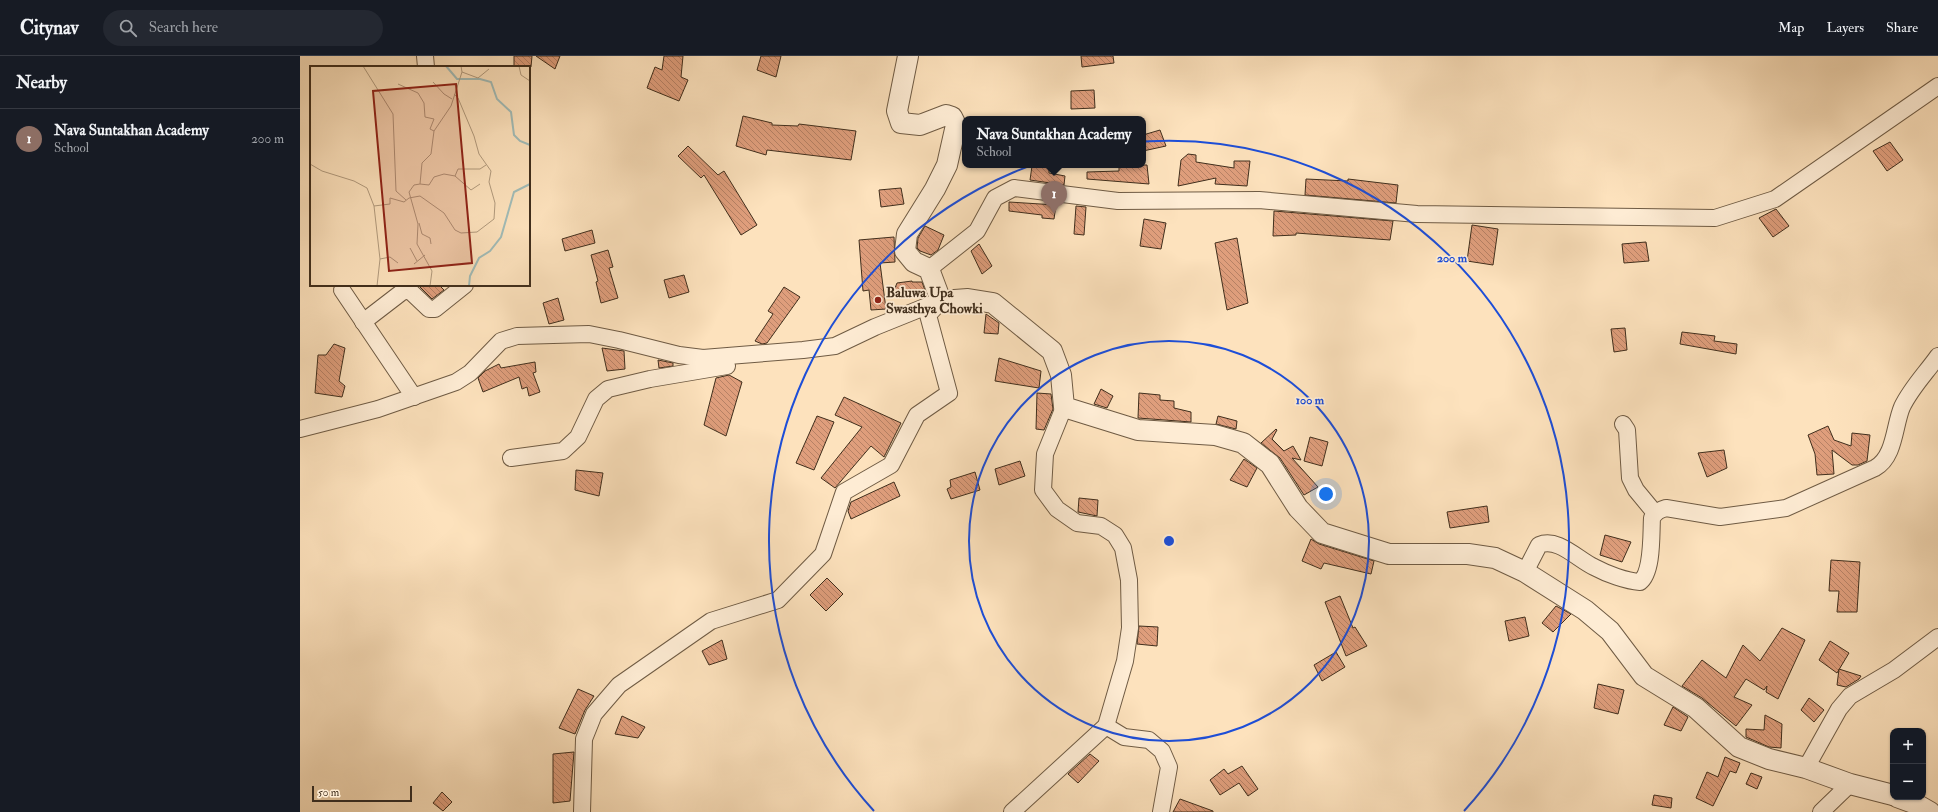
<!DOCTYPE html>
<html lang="en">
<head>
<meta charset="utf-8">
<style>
	:root { --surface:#171b24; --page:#242831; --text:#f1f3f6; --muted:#9ea1a6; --line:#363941; --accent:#c59692 }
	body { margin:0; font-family:"IM FELL Double Pica",serif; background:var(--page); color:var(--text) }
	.controls { position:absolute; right:12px; bottom:12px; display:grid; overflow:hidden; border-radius:8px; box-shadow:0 1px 3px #0004 }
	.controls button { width:36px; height:36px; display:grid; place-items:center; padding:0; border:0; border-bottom:1px solid var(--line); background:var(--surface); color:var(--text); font:20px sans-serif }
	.scale { position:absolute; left:12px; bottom:10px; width:100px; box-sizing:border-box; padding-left:4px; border:2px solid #402e1c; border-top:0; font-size:11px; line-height:14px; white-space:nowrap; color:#402e1c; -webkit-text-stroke:3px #feecd4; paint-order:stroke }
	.you { position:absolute; left:1026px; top:438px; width:14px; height:14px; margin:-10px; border:3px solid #fff; border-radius:50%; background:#1a73e8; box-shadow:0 0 0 6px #1a73e833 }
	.badge { display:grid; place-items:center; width:26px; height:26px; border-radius:50%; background:var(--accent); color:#fff; font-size:13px; font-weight:700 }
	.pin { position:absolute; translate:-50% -33px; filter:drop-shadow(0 1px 2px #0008) }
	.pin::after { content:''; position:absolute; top:21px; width:14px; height:12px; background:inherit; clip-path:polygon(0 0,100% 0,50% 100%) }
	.popup { position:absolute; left:662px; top:60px; width:184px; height:52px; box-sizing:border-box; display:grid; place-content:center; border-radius:8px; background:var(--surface); filter:drop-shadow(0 1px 3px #0005); font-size:13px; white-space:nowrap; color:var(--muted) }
	.popup b { font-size:15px; color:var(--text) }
	.popup::after { content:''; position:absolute; left:50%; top:100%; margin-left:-8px; border:8px solid transparent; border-top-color:var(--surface) }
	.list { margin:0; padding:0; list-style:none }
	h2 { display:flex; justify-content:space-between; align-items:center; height:52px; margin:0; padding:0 16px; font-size:17px }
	h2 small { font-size:13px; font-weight:400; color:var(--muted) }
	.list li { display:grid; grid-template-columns:26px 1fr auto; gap:12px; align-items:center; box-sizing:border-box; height:60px; padding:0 16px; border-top:1px solid var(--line) }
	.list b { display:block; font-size:15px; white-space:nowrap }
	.list p { margin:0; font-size:13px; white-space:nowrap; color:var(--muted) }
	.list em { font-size:13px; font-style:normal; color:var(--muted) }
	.icon { flex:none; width:22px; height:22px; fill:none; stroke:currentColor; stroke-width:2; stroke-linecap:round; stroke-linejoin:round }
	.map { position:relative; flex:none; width:1638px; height:756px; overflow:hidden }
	header { display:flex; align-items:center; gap:24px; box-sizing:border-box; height:56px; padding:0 20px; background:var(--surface); border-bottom:1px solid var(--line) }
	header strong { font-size:19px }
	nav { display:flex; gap:22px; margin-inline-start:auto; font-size:14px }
	.search { width:280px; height:36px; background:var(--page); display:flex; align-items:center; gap:10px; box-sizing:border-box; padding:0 14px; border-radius:22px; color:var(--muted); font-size:15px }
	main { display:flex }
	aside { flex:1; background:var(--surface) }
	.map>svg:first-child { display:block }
	.building { fill:url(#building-back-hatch); stroke:#402e1c }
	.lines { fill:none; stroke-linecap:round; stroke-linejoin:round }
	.minor-casing { stroke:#6f5b44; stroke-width:18 }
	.tertiary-casing { stroke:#6f5b44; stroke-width:22 }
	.minor { stroke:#feecd4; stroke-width:16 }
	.tertiary { stroke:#feecd4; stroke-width:20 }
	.ring { fill:none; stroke:#1d4ed8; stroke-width:2 }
	.poi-dot { fill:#8f2418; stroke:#feecd4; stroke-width:1.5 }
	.labels { text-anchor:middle; stroke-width:3.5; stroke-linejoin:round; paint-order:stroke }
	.poi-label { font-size:14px; font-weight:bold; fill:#402e1c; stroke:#feecd4; text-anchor:start }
	.inset-river { fill:none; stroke:#a1bcb8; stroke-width:2 }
	.inset-road { fill:none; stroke:#b19a7d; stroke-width:1 }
	.view { fill:#8f2418; fill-opacity:0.15; stroke:#8f2418; stroke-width:2 }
	.inset-edge { fill:none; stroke:#402e1c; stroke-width:2 }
	.centre { fill:#1d4ed8; stroke:#feecd4; stroke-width:2 }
	.ring-label { font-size:12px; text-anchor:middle; font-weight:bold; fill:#1d4ed8; stroke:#feecd4; stroke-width:3.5; stroke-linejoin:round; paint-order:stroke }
</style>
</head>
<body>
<header>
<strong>Citynav</strong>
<div class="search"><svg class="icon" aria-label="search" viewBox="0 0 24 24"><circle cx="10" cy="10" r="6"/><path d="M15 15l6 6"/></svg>Search here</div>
<nav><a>Map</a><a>Layers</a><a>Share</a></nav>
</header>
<main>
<aside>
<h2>Nearby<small></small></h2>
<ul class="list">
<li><span class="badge" style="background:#8d6e63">1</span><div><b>Nava Suntakhan Academy</b><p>School</p></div><em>200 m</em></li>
</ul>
</aside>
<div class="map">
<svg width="1638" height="756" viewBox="0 0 1638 756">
	<defs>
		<pattern id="building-back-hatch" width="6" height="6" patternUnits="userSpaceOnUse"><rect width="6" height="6" fill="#df9e7c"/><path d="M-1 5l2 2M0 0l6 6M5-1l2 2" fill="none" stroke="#b68165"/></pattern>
	</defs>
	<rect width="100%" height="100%" fill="#fde2bd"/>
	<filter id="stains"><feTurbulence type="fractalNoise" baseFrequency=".005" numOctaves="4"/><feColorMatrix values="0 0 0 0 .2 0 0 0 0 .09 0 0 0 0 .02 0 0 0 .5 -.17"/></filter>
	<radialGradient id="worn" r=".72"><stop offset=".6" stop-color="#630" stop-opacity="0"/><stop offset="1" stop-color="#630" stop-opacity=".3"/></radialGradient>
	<g class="building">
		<path d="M214 0H232L231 11H214Z"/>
		<path d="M236 0H260L255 13Z"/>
		<path d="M364 0H383L381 21 388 24 379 45 347 32 355 11 362 14Z"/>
		<path d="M461 0H481L476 21 457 14Z"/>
		<path d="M781 0H813L814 7 782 11Z"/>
		<path d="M794 34 795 52 771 53V35Z"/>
		<path d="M443 60 472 67V69L498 70 499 68 556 75 551 104 467 94 466 99 436 90Z"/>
		<path d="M860 74 866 90 843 95V79Z"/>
		<path d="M1590 86 1603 104 1587 115 1573 95Z"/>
		<path d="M388 90 418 119 424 115 457 169 441 179 404 119 401 122 378 100Z"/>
		<path d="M888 98 896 99V106L934 112V105H950L947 130 915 128 916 122 878 130 881 104Z"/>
		<path d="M819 109H847L849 128 787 123V116L819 115Z"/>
		<path d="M732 110 749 111V117L765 120 764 129 730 124Z"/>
		<path d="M1006 123 1048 125V123L1098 129 1096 147 1005 139Z"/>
		<path d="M601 132 604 148 581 151 579 134Z"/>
		<path d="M709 146 756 149 754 163 742 162V159L709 155Z"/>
		<path d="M776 150 786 151 784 179 774 178Z"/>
		<path d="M1476 153 1489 170 1473 181 1459 162Z"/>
		<path d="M974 155 1093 165 1090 184 996 177V179L973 180Z"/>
		<path d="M844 163 866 167 861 193 840 190Z"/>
		<path d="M1172 169 1198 173 1193 209 1167 205Z"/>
		<path d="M625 170 644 179 638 194 631 199 620 195 617 192 618 182Z"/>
		<path d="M292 174 295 187 265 195 262 183Z"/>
		<path d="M594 181 595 206 580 207 586 253 571 254 569 234 563 235 559 184Z"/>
		<path d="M937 182 948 247 927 254 915 187Z"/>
		<path d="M1346 186 1349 205 1324 207 1322 188Z"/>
		<path d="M679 188 692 210 682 218 671 195Z"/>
		<path d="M308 194 313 211 309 212 318 242 301 247 296 226 298 225 291 199Z"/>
		<path d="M384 219 389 236 369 242 364 224Z"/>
		<path d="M612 225V226H622L627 240 593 237 597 227Z"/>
		<path d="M118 229H139L144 234 132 243Z"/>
		<path d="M484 231 500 241 467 287 462 288 455 285 473 258 468 255Z"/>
		<path d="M258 242 264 264 249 268 243 247Z"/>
		<path d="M686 258 699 267 698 278 684 277Z"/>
		<path d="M1325 272 1327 294 1314 296 1311 273Z"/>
		<path d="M1382 276 1415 280 1414 285 1437 288 1436 298 1380 288Z"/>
		<path d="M34 288 45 292 39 325 45 330 42 341 15 337 18 299H26Z"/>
		<path d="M302 292 324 295 325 313 307 315Z"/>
		<path d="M699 302 741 315 739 332 695 325Z"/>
		<path d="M358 304 373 307V310L359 312Z"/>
		<path d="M235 306 236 316 233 317 240 336 229 340 227 331 222 333 219 321 183 336 178 322 185 315 199 308 201 312Z"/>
		<path d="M429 319 442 326 426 380 404 369 416 322Z"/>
		<path d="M801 333 813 340 807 352 794 348Z"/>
		<path d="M737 337 751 338 753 353 744 374 736 373Z"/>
		<path d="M839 337 860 339V344L874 345V352L891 356V366L838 362Z"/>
		<path d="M544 341 601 367 584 401 571 390 535 432 521 422 562 371 535 359Z"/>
		<path d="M517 360 534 366 514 414 496 407Z"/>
		<path d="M918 360 937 365 936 373 916 368Z"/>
		<path d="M1528 370 1534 384 1551 390 1552 377 1570 379 1567 405 1558 409H1552L1532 394 1534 418 1517 419 1515 398 1508 379Z"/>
		<path d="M976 373 977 374 972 383 984 395 993 390 1001 404 992 402 1018 431 1004 439 980 402 961 387Z"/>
		<path d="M1010 381 1028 386 1022 410 1004 405Z"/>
		<path d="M1424 394 1427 412 1407 421 1398 397Z"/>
		<path d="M944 403 957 412 947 431 930 424Z"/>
		<path d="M720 405 725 420 699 429 695 413Z"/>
		<path d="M276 414 303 417 299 440 275 434Z"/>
		<path d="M675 416 680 434 651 443 647 433 651 431 650 424Z"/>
		<path d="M594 426 600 440 551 463 548 455 551 446Z"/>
		<path d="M779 442 798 444 797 460 778 456Z"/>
		<path d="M1187 450 1189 466 1150 472 1147 456Z"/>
		<path d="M1305 479 1331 486 1322 506 1300 499Z"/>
		<path d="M1011 483 1019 488 1074 505 1071 518 1024 507 1021 513 1002 505Z"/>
		<path d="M1531 504 1560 506 1557 556H1537L1539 535H1529Z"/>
		<path d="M527 522 543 538 526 555 510 539Z"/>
		<path d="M1040 540 1053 572 1055 571 1067 590 1046 600 1025 546Z"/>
		<path d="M1256 550 1271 558 1253 576 1242 567Z"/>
		<path d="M1225 561 1229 580 1209 585 1205 565Z"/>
		<path d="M839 570 858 571 857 590 837 588Z"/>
		<path d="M1482 572 1505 584 1478 643 1466 636 1467 630 1464 634 1446 623 1434 641 1452 649 1436 670 1402 642 1382 630 1402 604 1426 622 1443 589 1460 605Z"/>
		<path d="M422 584 427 603 409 609 402 595Z"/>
		<path d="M1530 585 1549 597 1537 617 1519 604Z"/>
		<path d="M1036 596 1045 611 1022 625 1014 609Z"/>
		<path d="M1539 613 1561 620 1559 623 1546 631 1537 629Z"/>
		<path d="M1298 628 1324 634 1318 658 1294 652Z"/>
		<path d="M278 633 294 640 285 654 275 678 259 672Z"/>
		<path d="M1509 642 1524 654 1514 666 1501 654Z"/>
		<path d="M1373 651 1388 661 1381 675 1364 669Z"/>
		<path d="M1465 659 1482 668 1481 692 1469 691 1446 681V673L1464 674Z"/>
		<path d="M322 660 345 671 338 682 315 678Z"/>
		<path d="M274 696 270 745 253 747V698Z"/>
		<path d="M790 698 799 705 778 727 768 718Z"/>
		<path d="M1425 701 1440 707 1436 717 1430 715 1413 750 1396 742 1407 716 1418 721Z"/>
		<path d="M942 710 958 733 948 740 939 727 920 739 910 724 924 713 928 718Z"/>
		<path d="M1451 717 1462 721 1457 733 1446 728Z"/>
		<path d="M142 736 152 746 143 755 133 747Z"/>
		<path d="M1354 739 1372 742 1371 752 1352 749Z"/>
		<path d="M880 743 913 755V756H873Z"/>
	</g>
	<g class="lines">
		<g class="minor-casing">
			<g id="minor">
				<path d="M125 0 126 11"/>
				<path d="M629 213 677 175 695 142 714 132 818 145 959 144 1117 158 1415 162 1475 143 1638 30"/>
				<path d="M42 234 114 341"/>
				<path d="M63 266 102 236 109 234 129 253H135L165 229"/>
				<path d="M1323 368 1327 374 1330 422 1336 434 1355 457"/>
				<path d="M0 373 78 353 156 326 170 317 201 285 217 280 289 278 319 284 379 299 403 302 503 294 535 290 575 271 637 246"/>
				<path d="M211 402 263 395 278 381 296 343 308 333 350 323 427 310"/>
				<path d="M1225 516 1239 489C1258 481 1277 503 1294 511 1307 518 1326 525 1340 526 1353 516 1351 478 1352 462 1356 456 1359 454 1366 452L1420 461 1486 452 1575 412C1595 401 1594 370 1602 351 1611 332 1626 317 1638 300"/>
				<path d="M806 670 824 681 849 684 862 695 869 711 861 756"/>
				<path d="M1506 712 1539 653 1550 640 1594 614 1638 581"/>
				<path d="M282 756 284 683 294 658 319 629 411 565 478 544 523 498 544 436 591 409 617 359 649 337 628 259 641 245"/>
				<path d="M712 756 806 670 825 605 830 572 829 524 823 492 815 479 801 470 777 467 757 453 743 434 745 398 764 351"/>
				<path d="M1521 756 1550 728"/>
			</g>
		</g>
		<g class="tertiary-casing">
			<g id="tertiary">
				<path d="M608 0 597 55 601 67 620 69 646 59 652 61 656 69 647 109 635 133 607 178 605 195 614 206 629 213 641 245 668 243 693 247 752 295 761 319 764 351 838 374 915 379 943 387 970 408 998 452 1022 477 1089 498H1168L1195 502 1225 516 1285 554 1310 575 1344 620 1396 652 1439 691 1469 703 1506 712 1550 728 1593 739"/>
				<path d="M1597 741 1616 748 1630 756"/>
			</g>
		</g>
		<use href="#minor" class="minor"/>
		<use href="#tertiary" class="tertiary"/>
	</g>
	<g class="ring">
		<circle cx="869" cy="485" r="200"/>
		<path d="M574 755A400 400 0 1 1 1164 755"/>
	</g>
	<circle class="poi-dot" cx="578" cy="244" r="4"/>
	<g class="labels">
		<g class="poi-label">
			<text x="586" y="241">Baluwa Upa<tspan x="586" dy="16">Swasthya Chowki</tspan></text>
		</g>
	</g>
	<g transform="translate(10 10)">
		<rect width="220" height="220" fill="#fde2bd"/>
		<path class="inset-river" d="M136 0 147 13H170L181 16 187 33 201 46 204 69 210 75 220 79M159 220 160 210 169 192 180 185 191 171 204 126 220 118"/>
		<path class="inset-road" d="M53 0 83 48 86 125 96 134M209 0 211 9 220 15M152 6 168 12 179 3M123 16 134 28 142 33M88 18 108 27 114 37 115 51 124 53 120 63 124 65M0 98 12 105 44 115 57 122 64 140M145 110 148 103H170L176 99M110 118 119 119 124 111 134 108 145 110 161 124 170 118M109 157 112 168 120 172 121 178M100 182 107 195M70 193 80 191 88 197M104 198 115 189M67 220 70 193 64 140 80 138V132L94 136 99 132 110 130 134 147 145 164 151 167 167 166 184 153 185 137 179 116 181 105 169 88 164 70 148 32 144 28M120 220 122 205 107 178 108 158 99 126 104 119 110 118 112 97 121 88 124 65 141 40 152 6 151 0"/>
		<path class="view" d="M146 18 162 197 79 205 63 25Z"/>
		<rect width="220" height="220" class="inset-edge"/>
	</g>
	<circle cx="869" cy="485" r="6" class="centre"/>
	<g class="ring-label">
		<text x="1152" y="206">200 m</text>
		<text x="1010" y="348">100 m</text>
	</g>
	<rect width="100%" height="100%" filter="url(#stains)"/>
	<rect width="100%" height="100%" fill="url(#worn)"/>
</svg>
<div class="controls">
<button>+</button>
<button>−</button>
</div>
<div class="scale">50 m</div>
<div class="you"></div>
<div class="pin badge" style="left:754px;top:158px;background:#8d6e63">1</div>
<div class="popup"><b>Nava Suntakhan Academy</b>School</div>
</div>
</main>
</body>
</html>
